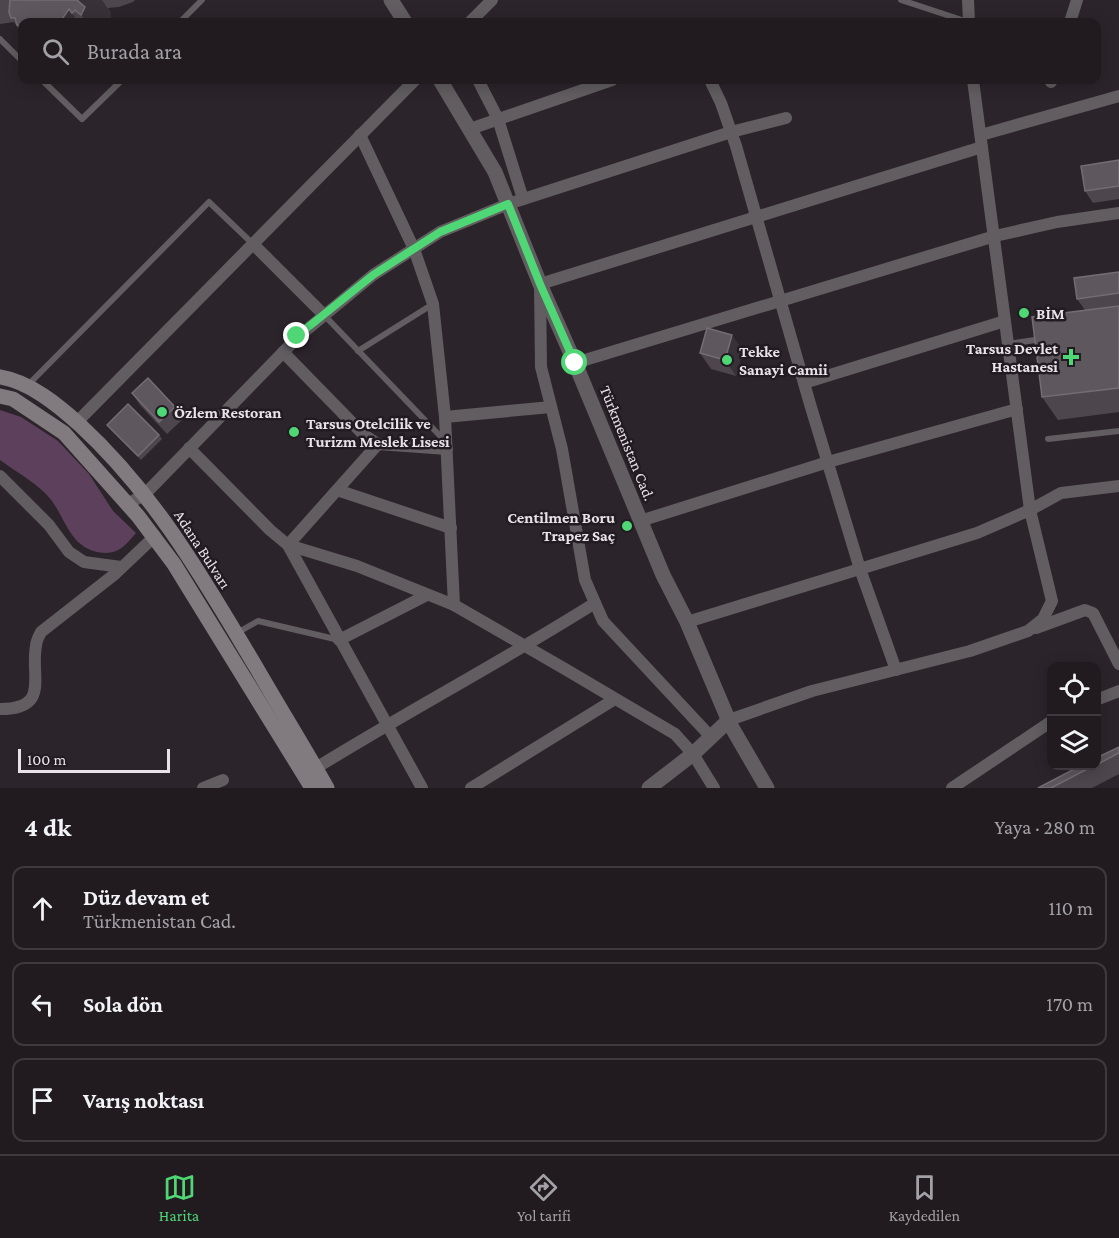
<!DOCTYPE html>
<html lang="tr">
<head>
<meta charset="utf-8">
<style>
	:root { --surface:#211b20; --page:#2d282d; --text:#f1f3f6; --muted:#a2a1a5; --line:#3e393e; --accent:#4fd675 }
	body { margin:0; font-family:"Crimson Pro",serif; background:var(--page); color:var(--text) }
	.controls { position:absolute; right:18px; bottom:18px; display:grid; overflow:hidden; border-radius:12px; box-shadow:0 3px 15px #0003 }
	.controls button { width:54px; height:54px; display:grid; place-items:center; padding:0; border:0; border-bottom:2px solid var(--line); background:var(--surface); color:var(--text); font:30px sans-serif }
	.scale { position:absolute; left:18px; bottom:15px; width:152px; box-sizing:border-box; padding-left:6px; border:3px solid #e8e3e8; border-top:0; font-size:16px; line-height:21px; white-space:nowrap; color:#e8e3e8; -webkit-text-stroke:4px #221b21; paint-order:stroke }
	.stop { position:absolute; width:18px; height:18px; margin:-14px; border:4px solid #4fd675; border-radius:50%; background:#fff }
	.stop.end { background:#4fd675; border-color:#fff; box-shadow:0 2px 6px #0008 }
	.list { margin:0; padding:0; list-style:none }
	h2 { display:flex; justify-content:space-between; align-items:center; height:78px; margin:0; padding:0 24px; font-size:26px }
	h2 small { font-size:20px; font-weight:400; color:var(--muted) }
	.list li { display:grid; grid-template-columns:39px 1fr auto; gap:18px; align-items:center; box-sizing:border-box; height:84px; margin:0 12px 12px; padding:0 12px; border:2px solid var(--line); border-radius:12px }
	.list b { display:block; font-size:22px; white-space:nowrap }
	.list p { margin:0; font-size:20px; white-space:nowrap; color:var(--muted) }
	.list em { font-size:20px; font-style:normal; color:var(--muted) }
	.icon { flex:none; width:33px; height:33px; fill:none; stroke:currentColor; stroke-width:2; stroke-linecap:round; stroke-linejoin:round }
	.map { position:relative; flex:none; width:1119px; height:788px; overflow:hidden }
	.search { position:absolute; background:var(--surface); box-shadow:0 3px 15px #0003; left:18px; right:18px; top:18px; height:66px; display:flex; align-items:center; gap:15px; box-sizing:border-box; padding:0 21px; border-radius:12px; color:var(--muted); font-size:22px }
	.sheet { height:366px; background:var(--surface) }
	nav { display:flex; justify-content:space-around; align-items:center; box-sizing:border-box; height:84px; border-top:2px solid var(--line); background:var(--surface); font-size:16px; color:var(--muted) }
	nav a { display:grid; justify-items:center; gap:3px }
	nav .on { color:var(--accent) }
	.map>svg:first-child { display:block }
	.green { fill:#5d405b }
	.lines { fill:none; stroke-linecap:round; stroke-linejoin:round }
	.service { stroke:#615d60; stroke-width:6 }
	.minor { stroke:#615d60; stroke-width:12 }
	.tertiary { stroke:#615d60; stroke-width:15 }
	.secondary { stroke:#817b80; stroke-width:15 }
	.wall { fill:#4e464d }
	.shaded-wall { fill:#393138 }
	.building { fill:#5e575d; stroke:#746d73; stroke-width:1.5 }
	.route { stroke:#4fd675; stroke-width:8 }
	.poi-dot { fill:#4fd675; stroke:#221b21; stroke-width:2 }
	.labels { text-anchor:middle; stroke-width:5; stroke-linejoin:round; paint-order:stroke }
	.poi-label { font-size:16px; font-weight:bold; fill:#e8e3e8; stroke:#221b21; text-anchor:start }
	.street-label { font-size:16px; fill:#e8e3e8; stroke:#221b21 }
</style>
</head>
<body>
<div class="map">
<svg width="1119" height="788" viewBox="0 0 1119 788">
	<rect width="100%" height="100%" fill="#2c242b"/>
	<path class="green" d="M0 410 21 417 58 441 89 474 113 511 136 533C124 547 117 556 97 552 67 545 65 513 46 494 33 481 15 471 0 460Z"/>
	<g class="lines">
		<g class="service">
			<path d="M901 0 968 22"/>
			<path d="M180 22 202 0"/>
			<path d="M0 39 22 61"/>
			<path d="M42 80 82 119 122 80"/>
			<path d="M324 315 444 440"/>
			<path d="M1009 344 1041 339"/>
			<path d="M358 351 433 304"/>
			<path d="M27 386 209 202 253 244"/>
			<path d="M1048 439 1119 431"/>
			<path d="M237 633 258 621 339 640"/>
		</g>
		<g class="minor">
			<path d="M968 0 969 22"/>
			<path d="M470 22 492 0"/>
			<path d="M1070 22 1077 0"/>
			<path d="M478 80 498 119 523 199"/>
			<path d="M710 80 721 103 736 146 810 404 860 569 896 670"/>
			<path d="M1051 82 1052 80"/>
			<path d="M470 129 612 80"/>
			<path d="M360 135 414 249 433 304 445 417 454 605"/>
			<path d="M981 135 1119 96"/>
			<path d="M253 244 324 315"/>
			<path d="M283 352 364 435 378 444 447 449"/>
			<path d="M575 363 995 236 1057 222 1119 213"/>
			<path d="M804 383 1005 321"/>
			<path d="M445 417 551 407"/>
			<path d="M77 422 415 80"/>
			<path d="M378 444 288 545 422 788"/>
			<path d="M189 448 270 530 288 545 357 566 454 605 565 669 675 734 693 754 714 788"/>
			<path d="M0 476 49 525 69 552 84 562 121 567"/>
			<path d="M337 490 451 528"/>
			<path d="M128 504 145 494 298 337 373 275 440 232 508 204 731 132 786 118"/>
			<path d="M640 521 828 462 1017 409"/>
			<path d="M687 622 977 533 1030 510 1061 493 1119 486"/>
			<path d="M1036 628 1085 610 1093 613 1119 664"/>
			<path d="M339 640 427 595"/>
			<path d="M1096 700 1119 691"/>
			<path d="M0 709C51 709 30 676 36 646 36 641 39 636 41 632L115 574 155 536"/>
			<path d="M729 720 812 691 970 651 1028 631 1043 619 1052 601 1030 510 973 80"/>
			<path d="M711 737 603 621 585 580 562 449 541 367 540 284 982 147"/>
			<path d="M316 768C408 711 503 661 595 603"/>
			<path d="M203 788 223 780"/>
			<path d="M471 788 615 699"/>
			<path d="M952 788 1052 721"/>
		</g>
		<g class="tertiary">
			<path d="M391 0 405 22"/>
			<path d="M440 80 495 172 540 284 575 363 663 575 687 622 731 726 767 788"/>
			<path d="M649 788 693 754 729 720"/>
		</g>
		<g class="secondary">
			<path d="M0 377C30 382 58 405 80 425 156 495 204 580 256 667 279 707 304 747 327 788"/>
			<path d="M0 396 13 399 64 433 138 516 174 564 312 788"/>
		</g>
	</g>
	<g class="wall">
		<path d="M0 0H135L133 2 119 7 108 8 111 13V22H22V35L14 22 0 24Z"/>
		<path d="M1119 160V199L1093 203 1085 191Z"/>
		<path d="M1119 272V412L1058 420 1042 397 1085 310 1077 299Z"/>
		<path d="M743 350 736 376 711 369 700 353Z"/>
		<path d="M132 393 175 407 183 419 167 434 140 405Z"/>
		<path d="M107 425 159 435 162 439 141 460Z"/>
		<path d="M1119 747V774L1092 788H1038L1082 765H1096V758Z"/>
	</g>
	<g class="shaded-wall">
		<path d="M78 0H102L111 13V22H87L81 15Z"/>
		<path d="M69 9 78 22H60Z"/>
		<path d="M732 335 743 350 736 376 725 360Z"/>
	</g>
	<g class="building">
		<path d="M10 0H78V1L85 7 81 15 75 10 72 13 69 9 60 22H22V27L17 25 15 18H11L9 12Z"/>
		<path d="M1119 160V186L1085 191 1081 166Z"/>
		<path d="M1119 272V293L1077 299 1074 278Z"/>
		<path d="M1119 306V388L1042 397 1032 317Z"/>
		<path d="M707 328 732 335 725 360 700 353Z"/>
		<path d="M148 378 175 407 159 422 132 393Z"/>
		<path d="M128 404 159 435 138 456 107 425Z"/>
		<path d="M1119 747V753L1096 765V758Z"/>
		<path d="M1082 765H1095L1051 788H1038Z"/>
	</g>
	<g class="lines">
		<path class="route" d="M297 336 373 275 440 232 508 204 540 284 575 363"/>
	</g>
	<g class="poi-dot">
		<circle cx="1024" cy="313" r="6"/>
		<path d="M1068 348h6v6h6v6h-6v6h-6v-6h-6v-6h6z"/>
		<circle cx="727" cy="360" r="6"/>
		<circle cx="162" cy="412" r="6"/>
		<circle cx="294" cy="432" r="6"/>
		<circle cx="627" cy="526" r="6"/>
	</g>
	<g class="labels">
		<g class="poi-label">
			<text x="1036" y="319">BİM</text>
			<text x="1058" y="354" text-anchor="end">Tarsus Devlet<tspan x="1058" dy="18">Hastanesi</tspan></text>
			<text x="739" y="357">Tekke<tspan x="739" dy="18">Sanayi Camii</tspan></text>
			<text x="174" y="418">Özlem Restoran</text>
			<text x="306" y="429">Tarsus Otelcilik ve<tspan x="306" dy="18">Turizm Meslek Lisesi</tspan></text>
			<text x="615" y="523" text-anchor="end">Centilmen Boru<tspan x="615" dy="18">Trapez Saç</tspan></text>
		</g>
		<g class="street-label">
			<text transform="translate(628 443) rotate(68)" y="6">Türkmenistan Cad.</text>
			<text transform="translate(203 549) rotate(57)" y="6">Adana Bulvarı</text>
		</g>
	</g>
</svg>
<div class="controls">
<button><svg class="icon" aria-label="locate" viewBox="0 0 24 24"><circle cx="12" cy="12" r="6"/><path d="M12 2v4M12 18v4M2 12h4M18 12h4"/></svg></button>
<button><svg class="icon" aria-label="layers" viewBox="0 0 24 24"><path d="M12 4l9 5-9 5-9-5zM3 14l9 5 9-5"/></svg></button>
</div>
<div class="scale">100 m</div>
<div class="stop" style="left:575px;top:363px"></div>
<div class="stop end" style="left:297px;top:336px"></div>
<div class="search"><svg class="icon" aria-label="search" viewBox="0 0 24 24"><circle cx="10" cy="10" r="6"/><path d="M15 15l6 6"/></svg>Burada ara</div>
</div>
<section class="sheet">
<h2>4 dk<small>Yaya · 280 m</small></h2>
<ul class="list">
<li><svg class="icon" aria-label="ahead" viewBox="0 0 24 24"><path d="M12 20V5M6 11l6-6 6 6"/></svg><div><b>Düz devam et</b><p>Türkmenistan Cad.</p></div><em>110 m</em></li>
<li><svg class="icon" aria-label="left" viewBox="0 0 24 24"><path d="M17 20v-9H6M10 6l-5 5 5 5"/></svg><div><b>Sola dön</b></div><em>170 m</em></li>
<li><svg class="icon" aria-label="arrive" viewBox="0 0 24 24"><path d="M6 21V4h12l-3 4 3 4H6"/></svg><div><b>Varış noktası</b></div></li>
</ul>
</section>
<nav>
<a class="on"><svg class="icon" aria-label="map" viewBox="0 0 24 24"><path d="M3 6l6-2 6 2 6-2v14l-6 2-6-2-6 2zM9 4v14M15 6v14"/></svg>Harita</a>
<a><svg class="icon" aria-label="directions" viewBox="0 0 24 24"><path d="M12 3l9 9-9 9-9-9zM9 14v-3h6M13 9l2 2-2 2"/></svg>Yol tarifi</a>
<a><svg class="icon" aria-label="saved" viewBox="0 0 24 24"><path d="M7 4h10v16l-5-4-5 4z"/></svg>Kaydedilen</a>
</nav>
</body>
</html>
